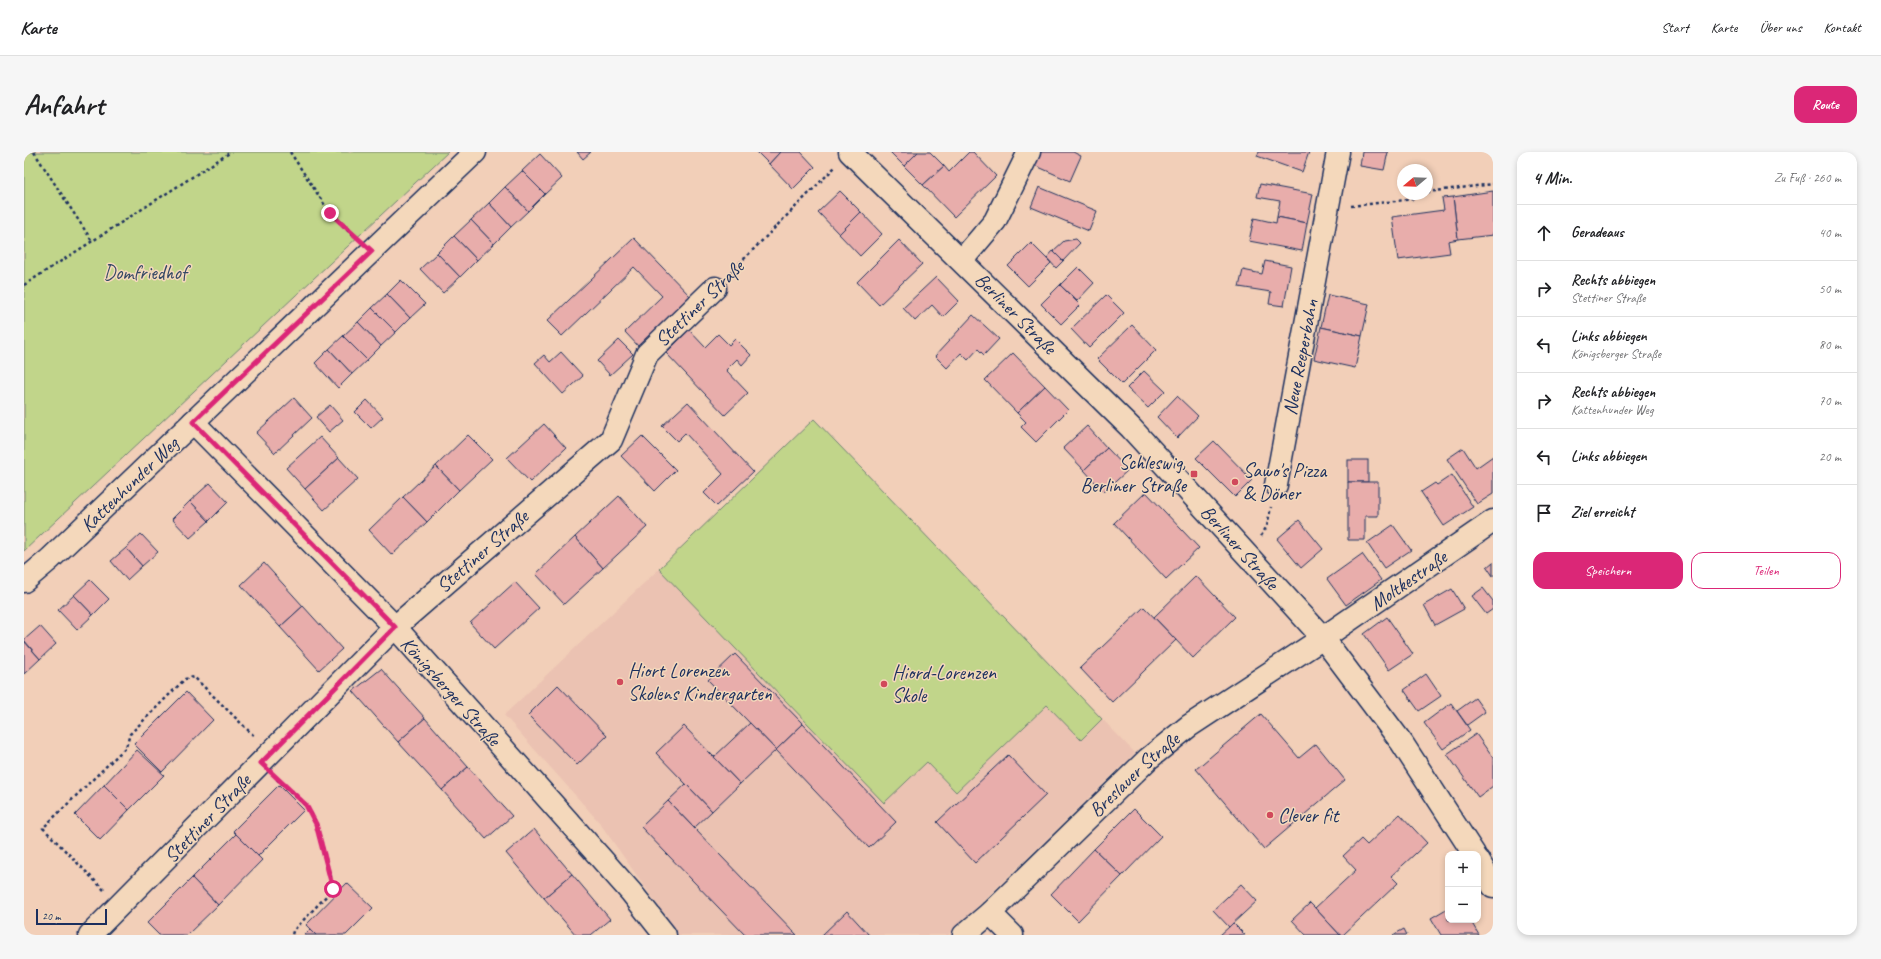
<!DOCTYPE html>
<html lang="de">
<head>
<meta charset="utf-8">
<style>
	:root { --surface:#fff; --page:#f6f6f6; --text:#202124; --muted:#757577; --line:#e0e0e0; --accent:#db2777 }
	body { margin:0; font-family:Caveat,sans-serif; background:var(--page); color:var(--text) }
	.controls { position:absolute; right:12px; bottom:12px; display:grid; overflow:hidden; border-radius:8px; box-shadow:0 2px 6px #0003 }
	.controls button { width:36px; height:36px; display:grid; place-items:center; padding:0; border:0; border-bottom:1px solid var(--line); background:var(--surface); color:var(--text); font:20px sans-serif }
	.compass { position:absolute; left:1373px; top:12px; width:36px; height:36px; border-radius:50%; background:var(--surface); box-shadow:0 2px 6px #0003; rotate:251deg }
	.scale { position:absolute; left:12px; bottom:10px; width:71px; box-sizing:border-box; padding-left:4px; border:2px solid #1b2f5e; border-top:0; font-size:11px; line-height:14px; white-space:nowrap; color:#1b2f5e; -webkit-text-stroke:3px #f4d8bb; paint-order:stroke }
	.stop { position:absolute; width:12px; height:12px; margin:-9px; border:3px solid #db2777; border-radius:50%; background:#fff }
	.stop.end { background:#db2777; border-color:#fff; box-shadow:0 1px 4px #0008 }
	.list { margin:0; padding:0; list-style:none }
	h2 { display:flex; justify-content:space-between; align-items:center; height:52px; margin:0; padding:0 16px; font-size:17px }
	h2 small { font-size:13px; font-weight:400; color:var(--muted) }
	.list li { display:grid; grid-template-columns:26px 1fr auto; gap:12px; align-items:center; box-sizing:border-box; height:56px; padding:0 16px; border-top:1px solid var(--line) }
	.list b { display:block; font-size:15px; white-space:nowrap }
	.list p { margin:0; font-size:13px; white-space:nowrap; color:var(--muted) }
	.list em { font-size:13px; font-style:normal; color:var(--muted) }
	.actions { display:flex; gap:8px; padding:12px 16px }
	.actions a { flex:1; padding:9px 0; border:1px solid var(--accent); border-radius:12px; text-align:center; font-size:14px; color:var(--accent) }
	.actions .main { background:var(--accent); color:#fff }
	.icon { flex:none; width:22px; height:22px; fill:none; stroke:currentColor; stroke-width:2; stroke-linecap:round; stroke-linejoin:round }
	.map { position:relative; flex:none; width:1469px; height:783px; overflow:hidden; border-radius:12px }
	header { display:flex; align-items:center; gap:24px; box-sizing:border-box; height:56px; padding:0 20px; background:var(--surface); border-bottom:1px solid var(--line) }
	header strong { font-size:19px }
	nav { display:flex; gap:22px; margin-inline-start:auto; font-size:14px }
	.intro { display:flex; align-items:center; justify-content:space-between; box-sizing:border-box; height:96px; padding:0 24px }
	h1 { margin:0; font-size:28px }
	.button { padding:10px 18px; border-radius:12px; background:var(--accent); color:#fff; font-size:14px; font-weight:700 }
	main { display:flex; gap:24px; padding:0 24px }
	aside { flex:1; background:var(--surface); border-radius:12px; box-shadow:0 2px 6px #0003 }
	.map>svg:first-child { display:block }
	.built { fill:#ebc2b2 }
	.green { fill:#c1d58a; stroke:#6e8274 }
	.building { fill:#e8adab; stroke:#1b2f5e }
	.lines { fill:none; stroke-linecap:round; stroke-linejoin:round }
	.street-casing { stroke:#1b2f5e; stroke-width:25 }
	.secondary-casing { stroke:#1b2f5e; stroke-width:25 }
	.path { stroke:#1b2f5e; stroke-width:2.5; stroke-dasharray:3 3; stroke-linecap:butt }
	.street { stroke:#f4d8bb; stroke-width:22 }
	.secondary { stroke:#f4d8bb; stroke-width:22 }
	.route { stroke:#db2777; stroke-width:5 }
	.poi-dot { fill:#d1495b; stroke:#f4d8bb; stroke-width:1.5 }
	.labels { text-anchor:middle; stroke-width:3; stroke-linejoin:round; paint-order:stroke }
	.park-label { font-size:20px; fill:#344865; stroke:#f4d8bb }
	.street-label { font-size:20px; fill:#1b2f5e; stroke:#f4d8bb }
	.poi-label { font-size:20px; fill:#1b2f5e; stroke:#f4d8bb; text-anchor:start }
</style>
</head>
<body>
<header>
<strong>Karte</strong>
<nav><a>Start</a><a>Karte</a><a>Über uns</a><a>Kontakt</a></nav>
</header>
<div class="intro"><h1>Anfahrt</h1><a class="button">Route</a></div>
<main>
<div class="map">
<svg width="1469" height="783" viewBox="0 0 1469 783">
	<rect width="100%" height="100%" fill="#f2cfb8"/>
	<filter id="ink" filterUnits="userSpaceOnUse"><feTurbulence type="fractalNoise" baseFrequency=".025" numOctaves="2"/><feDisplacementMap in="SourceGraphic" scale="8" xChannelSelector="R" yChannelSelector="G"/><feConvolveMatrix kernelMatrix="1 2 1 2 8 2 1 2 1" color-interpolation-filters="sRGB"/></filter>
	<g filter="url(#ink)">
		<path class="built" d="M790 267 1111 601 924 783H655L575 670 480 563 635 417Z"/>
		<g class="green">
			<path d="M0 0H424L0 399Z"/>
			<path d="M790 267 1078 567 1057 588 1023 553 932 640 903 610 860 651 635 417Z"/>
		</g>
		<g class="building">
			<path d="M553 0H567L559 7Z"/>
			<path d="M733 0H756L745 12Z"/>
			<path d="M756 0H777L791 15 769 37 745 12Z"/>
			<path d="M866 0H894L880 14Z"/>
			<path d="M894 0H906L920 14 899 33 880 14Z"/>
			<path d="M945 0H949L972 24 930 65 899 33 920 14 925 20Z"/>
			<path d="M1016 0H1049L1057 4 1046 29 1010 13Z"/>
			<path d="M1235 0H1285L1278 20 1233 4Z"/>
			<path d="M1338 0H1364L1360 18 1336 14Z"/>
			<path d="M516 2 538 26 521 42 498 19Z"/>
			<path d="M498 19 521 42 504 59 481 35Z"/>
			<path d="M1236 32 1289 42 1283 71 1253 65 1256 49 1233 45Z"/>
			<path d="M481 35 504 59 487 75 465 51Z"/>
			<path d="M1015 35 1073 59 1065 79 1007 55Z"/>
			<path d="M816 39 837 60 815 82 794 60Z"/>
			<path d="M1469 39V83L1434 87 1429 45Z"/>
			<path d="M1429 45 1434 87 1424 89 1426 101 1374 108 1368 65 1420 58 1418 46Z"/>
			<path d="M465 51 487 75 470 92 447 68Z"/>
			<path d="M837 60 858 82 836 104 815 82Z"/>
			<path d="M1253 65 1283 71 1278 99 1225 89 1230 66 1252 71Z"/>
			<path d="M447 68 470 92 453 108 430 84Z"/>
			<path d="M430 84 453 108 436 125 413 101Z"/>
			<path d="M610 86 667 145 615 195 601 180 638 144 610 115 538 184 523 169Z"/>
			<path d="M1052 87 1056 91 1039 109 1029 99 1040 89Z"/>
			<path d="M875 88 898 112 855 153 833 130Z"/>
			<path d="M1007 91 1027 111 1004 134 984 114Z"/>
			<path d="M1029 99 1039 109 1032 116 1023 106Z"/>
			<path d="M413 101 436 125 419 141 396 117Z"/>
			<path d="M1241 109 1267 114 1260 154 1245 152 1247 140 1215 135 1219 118 1238 122Z"/>
			<path d="M1054 115 1070 131 1053 149 1036 133Z"/>
			<path d="M912 125 935 149 919 165 908 153 891 169 879 156Z"/>
			<path d="M377 128 401 152 386 166 363 142Z"/>
			<path d="M1036 133 1056 153 1037 172 1017 152Z"/>
			<path d="M363 142 386 166 372 180 348 156Z"/>
			<path d="M1082 143 1100 161 1065 196 1047 177Z"/>
			<path d="M1304 143 1345 152 1338 184 1297 175Z"/>
			<path d="M348 156 372 180 357 194 334 170Z"/>
			<path d="M949 163 975 187 960 203 954 197 944 208 937 201 923 216 911 204Z"/>
			<path d="M334 170 357 194 343 208 319 184Z"/>
			<path d="M1108 173 1132 198 1098 232 1073 207Z"/>
			<path d="M1297 175 1338 184 1331 216 1290 207Z"/>
			<path d="M665 178 681 195 694 182 705 193 711 187 727 203 718 213 713 207 702 218 724 241 701 263 642 201Z"/>
			<path d="M319 184 343 208 328 222 305 197Z"/>
			<path d="M595 188 609 202 586 223 573 209Z"/>
			<path d="M305 197 328 222 314 236 291 211Z"/>
			<path d="M537 200 559 224 539 242 511 211 520 203 526 210Z"/>
			<path d="M989 201 1021 234 993 261 961 228Z"/>
			<path d="M1120 219 1141 239 1124 256 1103 236Z"/>
			<path d="M1021 234 1044 258 1012 290 997 275 1002 270 993 261Z"/>
			<path d="M1153 244 1174 264 1153 286 1133 265Z"/>
			<path d="M270 246 288 266 251 301 232 281Z"/>
			<path d="M343 248 359 265 347 276 331 260Z"/>
			<path d="M664 250 729 320 693 354 680 341 699 322 661 281 653 289 638 274Z"/>
			<path d="M306 253 319 268 305 280 292 265Z"/>
			<path d="M520 272 542 296 506 330 483 306Z"/>
			<path d="M1063 274 1083 296 1060 318 1039 296Z"/>
			<path d="M444 283 468 307 435 338 412 314Z"/>
			<path d="M618 284 652 318 631 339 597 304Z"/>
			<path d="M296 285 315 306 281 337 262 316Z"/>
			<path d="M1190 289 1228 328 1211 345 1172 306Z"/>
			<path d="M1083 296 1104 318 1080 340 1060 318Z"/>
			<path d="M1439 296 1452 316 1469 304V342L1453 352 1423 307Z"/>
			<path d="M315 306 334 327 300 358 281 337Z"/>
			<rect x="1324" y="308" width="20" height="22"/>
			<path d="M412 314 435 338 403 370 379 345Z"/>
			<path d="M1428 323 1449 355 1420 374 1397 340 1411 331 1413 333Z"/>
			<path d="M1324 330H1354V364H1341V388H1324Z"/>
			<path d="M186 331 204 350 185 369 166 349Z"/>
			<path d="M1122 340 1175 396 1142 427 1090 371Z"/>
			<path d="M595 344 623 375 579 416 551 385Z"/>
			<path d="M379 345 403 370 368 403 345 378Z"/>
			<path d="M166 349 185 369 166 386 148 367Z"/>
			<path d="M1275 368 1299 397 1277 416 1253 387Z"/>
			<path d="M1369 373 1387 398 1360 416 1343 391Z"/>
			<path d="M117 382 134 400 118 414 102 396Z"/>
			<path d="M551 385 579 416 540 452 512 422Z"/>
			<path d="M102 396 118 414 103 428 87 409Z"/>
			<path d="M1338 402 1357 428 1322 453 1303 427Z"/>
			<path d="M1469 410V424L1463 415Z"/>
			<path d="M240 411 279 454 256 475 217 433Z"/>
			<path d="M1172 424 1211 465 1169 506 1130 465Z"/>
			<path d="M66 428 85 447 69 463 50 443Z"/>
			<path d="M491 430 515 456 470 497 446 471Z"/>
			<path d="M1459 436 1469 449V457L1462 462 1448 444Z"/>
			<path d="M1428 437 1440 457 1411 473 1400 453Z"/>
			<path d="M50 443 69 463 53 478 34 458Z"/>
			<path d="M279 454 318 497 295 518 256 475Z"/>
			<path d="M1120 455 1152 488 1088 550 1056 516Z"/>
			<path d="M1363 465 1389 502 1365 518 1340 482Z"/>
			<path d="M16 474 32 492 16 507 0 488Z"/>
			<path d="M0 489 16 507 0 522Z"/>
			<path d="M711 502 779 572 752 598 684 528Z"/>
			<path d="M357 517 401 566 374 590 329 539Z"/>
			<path d="M1402 522 1417 544 1395 559 1380 538Z"/>
			<path d="M534 533 583 584 553 613 504 563Z"/>
			<path d="M162 540 189 568 138 620 110 592Z"/>
			<path d="M1451 546 1461 560 1443 573 1433 559Z"/>
			<path d="M1427 551 1446 578 1419 597 1400 571Z"/>
			<path d="M1237 562 1275 606 1292 592 1321 628 1240 697 1172 617Z"/>
			<path d="M401 566 444 615 418 638 374 590Z"/>
			<path d="M726 571 752 598 716 632 690 605Z"/>
			<path d="M779 572 872 670 845 696 752 598Z"/>
			<path d="M660 574 716 632 688 659 632 601Z"/>
			<path d="M1452 582 1469 606V634L1454 645 1423 602Z"/>
			<path d="M113 598 140 623 105 658 80 633Z"/>
			<path d="M984 603 1022 643 951 711 913 670Z"/>
			<path d="M444 615 488 664 462 687 418 638Z"/>
			<path d="M662 632 688 659 670 676 644 649Z"/>
			<path d="M80 633 105 658 76 688 51 663Z"/>
			<path d="M255 633 280 658 234 704 209 679Z"/>
			<path d="M644 649 670 676 773 783H721L617 675Z"/>
			<path d="M1110 657 1137 684 1098 724 1070 697Z"/>
			<path d="M1376 662 1403 691 1367 724 1374 731 1319 783H1316L1291 756 1332 718 1319 704 1337 687 1343 693Z"/>
			<path d="M510 677 548 722 520 746 482 701Z"/>
			<path d="M212 682 238 708 194 753 168 726Z"/>
			<path d="M1070 697 1098 724 1054 769 1027 742Z"/>
			<path d="M548 722 586 767 567 783H552L520 746Z"/>
			<path d="M168 726 194 753 163 783H135L123 771Z"/>
			<path d="M323 731 349 756 322 783H292L282 773Z"/>
			<path d="M1217 732 1233 749 1205 775 1189 758Z"/>
			<path d="M1286 751 1291 756 1316 783H1282L1268 768Z"/>
			<path d="M1424 756V768H1446L1455 783H1417L1407 766Z"/>
			<path d="M823 759 845 783H798Z"/>
			<path d="M1209 771 1221 783H1196L1205 775Z"/>
			<path d="M286 777 292 783H280Z"/>
			<path d="M1380 777 1383 783H1369Z"/>
		</g>
		<g class="lines">
			<g class="street-casing">
				<g id="street">
					<path d="M938 108 971 69 1005 0"/>
					<path d="M169 270 371 475 607 740 641 783"/>
					<path d="M1252 333 1314 0"/>
					<path d="M966 761 988 783"/>
					<path d="M66 783 371 475 587 288 623 202 691 136"/>
					<path id="s1" d="M940 783 966 761 1124 607 1165 574 1299 486 1469 369"/>
				</g>
			</g>
			<g class="secondary-casing">
				<g id="secondary">
					<path d="M826 0 1107 276 1299 486 1378 591 1450 702"/>
					<path d="M0 429 26 407 451 0"/>
					<path d="M1454 708 1469 734"/>
				</g>
			</g>
			<g class="path">
				<path d="M10 0 68 89"/>
				<path d="M266 0 306 61 331 84"/>
				<path d="M1403 40 1469 32"/>
				<path d="M1327 54 1390 47 1394 42"/>
				<path d="M707 120 811 15"/>
				<path d="M0 133 207 0"/>
				<path d="M1237 384 1243 374 1247 355"/>
				<path d="M253 627 282 653 292 671 309 737 269 779 268 783"/>
				<path d="M80 738 19 676 102 595 106 582 161 527 170 525 231 585"/>
			</g>
			<use href="#street" class="street"/>
			<use href="#secondary" class="secondary"/>
		</g>
	</g>
	<g class="lines" filter="url(#ink)">
		<path class="route" d="M306 61 348 99 169 270 371 475 237 611 282 653 292 672 309 737"/>
	</g>
	<g class="poi-dot">
		<rect x="1166" y="318" width="8" height="8" rx="2"/>
		<circle cx="1211" cy="330" r="4"/>
		<circle cx="596" cy="530" r="4"/>
		<circle cx="860" cy="532" r="4"/>
		<circle cx="1246" cy="663" r="4"/>
	</g>
	<g class="labels">
		<g class="park-label">
			<text x="121" y="127">Domfriedhof</text>
		</g>
		<g class="street-label">
			<text transform="translate(675 151) rotate(-44)" y="7">Stettiner Straße</text>
			<text transform="translate(992 161) rotate(45)" y="7">Berliner Straße</text>
			<text transform="translate(1276 205) rotate(-79)" y="7">Neue Reeperbahn</text>
			<text transform="translate(105 332) rotate(-44)" y="7">Kattenhunder Weg</text>
			<text transform="translate(1216 395) rotate(48)" y="7">Berliner Straße</text>
			<text transform="translate(458 399) rotate(-41)" y="7">Stettiner Straße</text>
			<text transform="translate(1384 428) rotate(-35)" y="7">Moltkestraße</text>
			<text transform="translate(427 539) rotate(48)" y="7">Königsberger Straße</text>
			<text dy="7" stroke="none"><textPath href="#s1" startOffset="234">Breslauer Straße</textPath></text>
			<text transform="translate(183 666) rotate(-46)" y="7">Stettiner Straße</text>
		</g>
		<g class="poi-label">
			<text x="1162" y="317" text-anchor="end">Schleswig,<tspan x="1162" dy="23">Berliner Straße</tspan></text>
			<text x="1219" y="325">Sawo's Pizza<tspan x="1219" dy="23">&amp; Döner</tspan></text>
			<text x="604" y="525">Hiort Lorenzen<tspan x="604" dy="23">Skolens Kindergarten</tspan></text>
			<text x="868" y="527">Hiord-Lorenzen<tspan x="868" dy="23">Skole</tspan></text>
			<text x="1254" y="670">Clever fit</text>
		</g>
	</g>
</svg>
<div class="controls">
<button>+</button>
<button>−</button>
</div>
<svg class="compass" viewBox="-18 -18 36 36"><path d="M0-13l5 13h-10z" fill="#e53935"/><path d="M0 13l5-13h-10z" fill="#757577"/></svg>
<div class="scale">20 m</div>
<div class="stop" style="left:309px;top:737px"></div>
<div class="stop end" style="left:306px;top:61px"></div>
</div>
<aside>
<h2>4 Min.<small>Zu Fuß · 260 m</small></h2>
<ul class="list">
<li><svg class="icon" aria-label="ahead" viewBox="0 0 24 24"><path d="M12 20V5M6 11l6-6 6 6"/></svg><div><b>Geradeaus</b></div><em>40 m</em></li>
<li><svg class="icon" aria-label="right" viewBox="0 0 24 24"><path d="M7 20v-9h11M14 6l5 5-5 5"/></svg><div><b>Rechts abbiegen</b><p>Stettiner Straße</p></div><em>50 m</em></li>
<li><svg class="icon" aria-label="left" viewBox="0 0 24 24"><path d="M17 20v-9H6M10 6l-5 5 5 5"/></svg><div><b>Links abbiegen</b><p>Königsberger Straße</p></div><em>80 m</em></li>
<li><svg class="icon" aria-label="right" viewBox="0 0 24 24"><path d="M7 20v-9h11M14 6l5 5-5 5"/></svg><div><b>Rechts abbiegen</b><p>Kattenhunder Weg</p></div><em>70 m</em></li>
<li><svg class="icon" aria-label="left" viewBox="0 0 24 24"><path d="M17 20v-9H6M10 6l-5 5 5 5"/></svg><div><b>Links abbiegen</b></div><em>20 m</em></li>
<li><svg class="icon" aria-label="arrive" viewBox="0 0 24 24"><path d="M6 21V4h12l-3 4 3 4H6"/></svg><div><b>Ziel erreicht</b></div></li>
</ul>
<div class="actions"><a class="main">Speichern</a><a>Teilen</a></div>
</aside>
</main>
</body>
</html>
